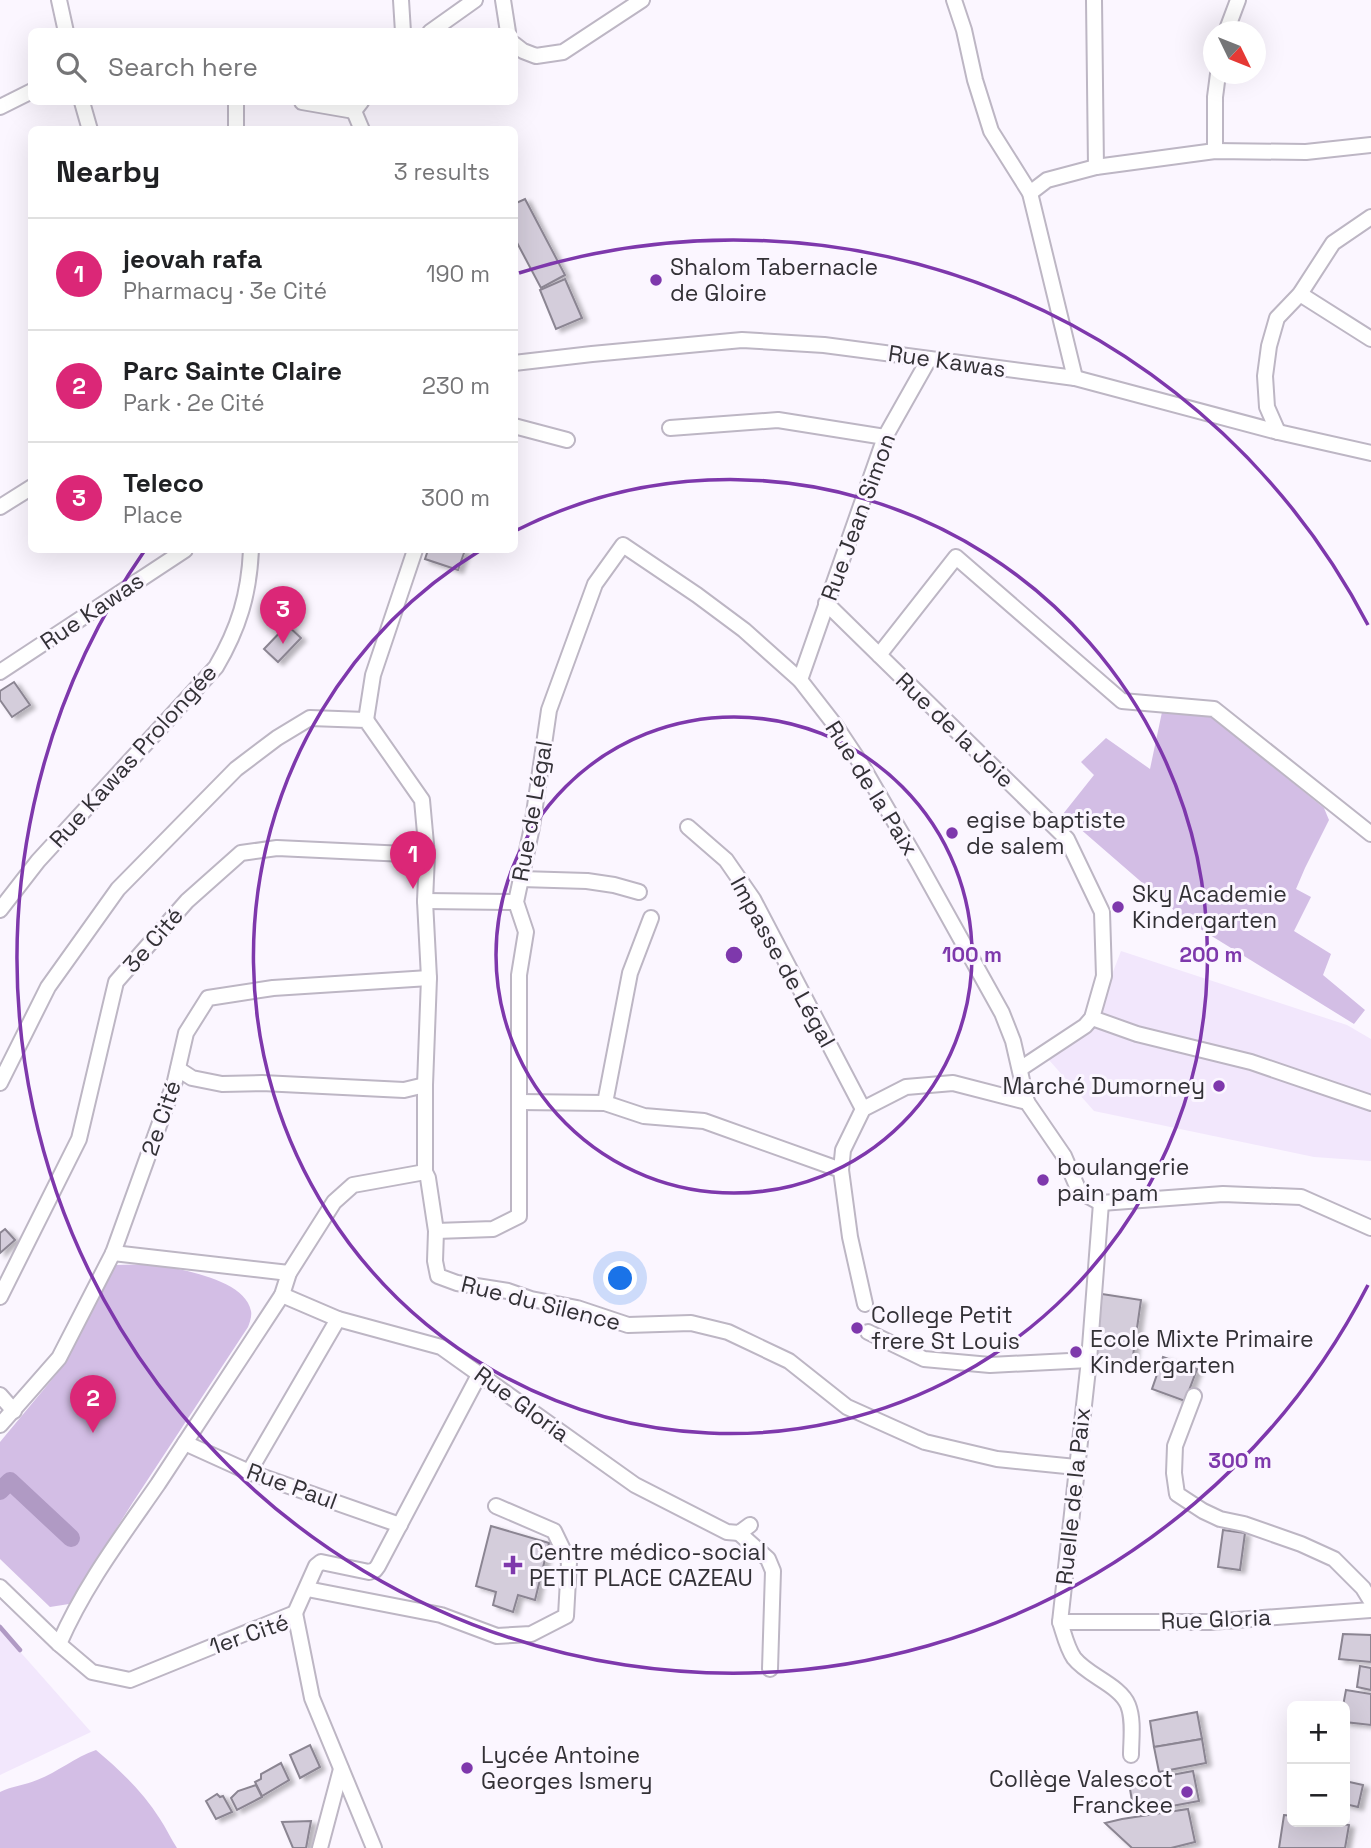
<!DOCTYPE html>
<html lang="en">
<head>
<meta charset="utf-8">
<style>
	:root { --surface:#fff; --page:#f6f6f6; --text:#202124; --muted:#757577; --line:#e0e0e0; --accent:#db2777 }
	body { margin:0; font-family:"Space Grotesk",sans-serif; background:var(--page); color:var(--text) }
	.controls { position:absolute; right:21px; bottom:21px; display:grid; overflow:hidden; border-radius:10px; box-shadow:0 7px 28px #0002 }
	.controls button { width:63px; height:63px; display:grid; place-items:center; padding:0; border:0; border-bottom:2px solid var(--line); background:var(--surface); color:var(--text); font:35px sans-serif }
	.compass { position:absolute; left:1203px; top:21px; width:63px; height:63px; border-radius:50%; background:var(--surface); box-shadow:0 7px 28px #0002; rotate:133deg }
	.you { position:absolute; left:621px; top:1279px; width:24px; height:24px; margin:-18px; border:5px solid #fff; border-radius:50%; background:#1a73e8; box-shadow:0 0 0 10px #1a73e833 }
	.badge { display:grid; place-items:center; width:46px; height:46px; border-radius:50%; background:var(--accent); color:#fff; font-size:23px; font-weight:700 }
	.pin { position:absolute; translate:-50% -58px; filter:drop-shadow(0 2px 4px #0008) }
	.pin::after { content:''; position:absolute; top:37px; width:24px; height:21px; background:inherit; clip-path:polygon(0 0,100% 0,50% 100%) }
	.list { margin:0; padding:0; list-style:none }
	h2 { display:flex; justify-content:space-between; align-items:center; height:91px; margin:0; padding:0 28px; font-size:30px }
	h2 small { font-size:23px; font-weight:400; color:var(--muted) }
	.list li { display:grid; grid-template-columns:46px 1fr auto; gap:21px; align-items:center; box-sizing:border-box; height:112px; padding:0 28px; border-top:2px solid var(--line) }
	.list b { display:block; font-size:26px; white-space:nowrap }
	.list p { margin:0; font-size:23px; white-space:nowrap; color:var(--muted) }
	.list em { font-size:23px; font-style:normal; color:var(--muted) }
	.icon { flex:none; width:38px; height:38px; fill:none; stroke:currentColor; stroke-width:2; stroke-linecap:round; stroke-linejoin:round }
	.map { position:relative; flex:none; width:1371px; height:1848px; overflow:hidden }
	.search { position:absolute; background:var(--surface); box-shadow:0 7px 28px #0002; left:28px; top:28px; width:490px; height:77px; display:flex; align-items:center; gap:18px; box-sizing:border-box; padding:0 24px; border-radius:10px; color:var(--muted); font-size:26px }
	.panel { position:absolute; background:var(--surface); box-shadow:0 7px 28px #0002; left:28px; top:126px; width:490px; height:427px; border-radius:10px }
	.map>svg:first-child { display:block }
	.built { fill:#f2e7fc }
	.green { fill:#d3bee5 }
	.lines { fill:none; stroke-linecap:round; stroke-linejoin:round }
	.stream { stroke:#b09ac4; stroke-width:4.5 }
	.canal { stroke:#b09ac4; stroke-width:18 }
	.building { fill:#d4cddb; stroke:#8b8592; stroke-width:2; filter:url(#shadow) }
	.street-casing { stroke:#bdb6c4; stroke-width:18 }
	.street { stroke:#fff; stroke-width:14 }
	.ring { fill:none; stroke:#7e38ac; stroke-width:3.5 }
	.poi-dot { fill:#7e38ac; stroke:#fbf6ff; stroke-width:2.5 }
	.labels { text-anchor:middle; stroke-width:6; stroke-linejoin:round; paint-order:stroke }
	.poi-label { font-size:23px; fill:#333136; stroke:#fbf6ff; text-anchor:start }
	.street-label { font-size:23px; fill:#333136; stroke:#fbf6ff }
	.centre { fill:#7e38ac; stroke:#fbf6ff; stroke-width:3.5 }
	.ring-label { font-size:21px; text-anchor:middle; font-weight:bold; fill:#7e38ac; stroke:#fbf6ff; stroke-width:6; stroke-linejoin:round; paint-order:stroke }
</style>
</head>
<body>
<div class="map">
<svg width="1371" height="1848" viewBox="0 0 1371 1848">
	<defs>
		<filter id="shadow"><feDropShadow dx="5" dy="3" stdDeviation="2" flood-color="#0004"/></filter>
	</defs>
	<rect width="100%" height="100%" fill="#fbf6ff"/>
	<g class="built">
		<path d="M1121 951 1347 1025 1371 1039V1161L1314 1157 1094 1111 1049 1060 1091 1029Z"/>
		<path d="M0 1629 91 1732 0 1775Z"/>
	</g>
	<g class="green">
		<path d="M1162 712 1212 717 1324 808 1329 820 1305 868 1296 889 1311 897 1294 931 1331 954 1323 975 1365 1010 1354 1024 1184 919 1063 814 1094 775 1081 762 1106 738 1150 769Z"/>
		<path d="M155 1264C181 1270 245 1279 251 1311 252 1316 250 1322 248 1327L133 1502 69 1604 50 1607 0 1559V1442L64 1365 116 1265Z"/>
		<path d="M96 1750C120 1770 143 1792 160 1819 166 1828 171 1839 177 1848H0V1792C12 1786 25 1785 37 1780 58 1772 75 1757 96 1750Z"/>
	</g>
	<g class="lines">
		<path class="stream" d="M0 1627 20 1650"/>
		<path class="canal" d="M0 1491 10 1481 71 1538"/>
	</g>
	<g class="building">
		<path d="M525 199 565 275 541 288 514 237V204Z"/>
		<path d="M565 279 582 318 556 329 540 290Z"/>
		<path d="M428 550H465L458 570 425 559Z"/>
		<path d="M287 625 301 638 278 662 264 649Z"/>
		<path d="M14 682 30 705 12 717 0 700V691Z"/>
		<path d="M5 1229 15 1240 0 1253V1233Z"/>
		<path d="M1102 1294 1141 1300 1132 1363 1092 1357Z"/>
		<path d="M1163 1357 1197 1369 1185 1401 1152 1389Z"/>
		<path d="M491 1526 549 1543 535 1600 518 1595 513 1612 493 1605 496 1592 476 1586Z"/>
		<path d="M1223 1530 1245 1533 1240 1570 1218 1567Z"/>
		<path d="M1343 1634 1371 1635V1662L1339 1659Z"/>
		<path d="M1360 1666 1371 1668V1690L1357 1687Z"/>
		<path d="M1346 1690 1371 1694V1725L1345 1722V1706H1343Z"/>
		<path d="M1197 1712 1202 1739 1154 1747 1150 1721Z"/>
		<path d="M1202 1739 1206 1763 1159 1772 1154 1747Z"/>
		<path d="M310 1745 320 1767 300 1778 290 1755Z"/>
		<path d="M281 1763 289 1780 262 1796 255 1782 261 1779V1774Z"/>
		<path d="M1193 1771 1199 1801 1134 1813 1129 1783Z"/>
		<path d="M1345 1781 1363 1785 1358 1807 1345 1804Z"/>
		<path d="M256 1785 262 1797 237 1810 231 1798 238 1791Z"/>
		<path d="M217 1794 220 1797 223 1796 232 1812 216 1819 206 1801Z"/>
		<path d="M1188 1809 1195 1842 1171 1848H1132L1105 1823 1122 1819Z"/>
		<path d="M1284 1815 1292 1816V1822H1330L1349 1825 1345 1848H1279Z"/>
		<path d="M311 1821 306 1848H293L282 1822Z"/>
	</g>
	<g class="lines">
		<g class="street-casing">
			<g id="street">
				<path d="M59 0 66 32"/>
				<path d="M401 0 403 32"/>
				<path d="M503 0 508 32"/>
				<path d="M954 0 964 30 975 80 991 131 1030 193 1075 378"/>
				<path d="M1094 0 1096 167"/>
				<path d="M430 32 475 0"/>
				<path d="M1226 32 1238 0"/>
				<path d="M514 44 523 51 536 56 563 52 642 0"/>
				<path d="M82 102 90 130"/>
				<path d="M302 102 354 111"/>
				<path d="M361 102 354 111 362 130"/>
				<path d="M0 107 32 91"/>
				<path d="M236 130V102"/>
				<path d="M1215 151V97L1218 74"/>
				<path d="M1030 193 1047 180 1096 167 1215 151 1306 152 1371 145"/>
				<path d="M1300 294 1371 339"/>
				<path d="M514 363 592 354 742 340 824 345 1075 378 1278 432 1371 453"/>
				<path d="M514 426 567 440"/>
				<path d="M670 428 778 420 885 437"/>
				<path d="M1278 432 1267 407 1265 376 1269 346 1277 318 1300 294 1333 243 1371 217"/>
				<path d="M0 507 32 487"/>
				<path d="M826 603 1067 839 1102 912 1104 976 1092 1018 1085 1026 1020 1069"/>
				<path d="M879 655 956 557 1122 701 1214 709 1371 834"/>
				<path d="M0 672 185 550"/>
				<path d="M800 680 885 437 929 359"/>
				<path d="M366 720 373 675 415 550"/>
				<path d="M688 827 726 860 753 899 863 1109"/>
				<path d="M521 879 587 881 614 885 639 892"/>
				<path d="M425 901 516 902"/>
				<path d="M0 910 38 861 216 667C239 628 249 594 251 550"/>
				<path d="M1092 1018 1137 1034 1251 1062 1371 1103"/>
				<path d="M178 1069 192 1078 222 1084 262 1083 404 1090 425 1085"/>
				<path d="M0 1083 48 987 118 889 236 769 277 738 310 718 366 720 422 800 427 855 425 901 429 978 425 1085V1172L428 1178 436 1231 435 1261 438 1276 457 1283 508 1291 531 1299 577 1308 628 1325 691 1323 728 1332 789 1361 847 1407 925 1442 997 1459 1076 1467"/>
				<path d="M519 1102 605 1103 644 1116 704 1121 841 1170 843 1150 863 1109 906 1087 953 1083 1027 1102 1064 1156 1079 1191 1101 1203"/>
				<path d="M605 1103 630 973 651 918"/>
				<path d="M841 1170 850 1237 865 1304"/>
				<path d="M1101 1203 1089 1360 1060 1622C1064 1634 1067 1648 1074 1658 1088 1676 1120 1685 1128 1705 1134 1720 1131 1740 1131 1755"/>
				<path d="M1101 1203 1223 1194 1301 1197 1371 1228"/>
				<path d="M436 1231 493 1229 519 1216V975L526 932 516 902 532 827 549 710 595 584 623 545 697 595 744 630 800 680 835 725 861 764 918 862 1002 1013 1013 1041 1027 1102"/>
				<path d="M113 1253 289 1273"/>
				<path d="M282 1295 338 1319 441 1347 635 1485 727 1532 739 1533 750 1525"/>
				<path d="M0 1297 79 1139 116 982 187 901 241 853 277 848 427 855"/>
				<path d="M868 1332 924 1359 990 1365 1089 1360"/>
				<path d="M0 1395 14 1411"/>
				<path d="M1194 1396 1175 1446 1174 1473 1177 1494 1203 1511 1220 1519 1244 1524 1301 1544 1334 1559 1363 1588 1371 1601"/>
				<path d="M0 1425 59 1358 113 1253 175 1081 186 1033 208 998 273 988 429 978"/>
				<path d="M185 1443 249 1472 400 1525"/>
				<path d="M249 1472 338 1319"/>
				<path d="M739 1533 768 1559 773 1571 770 1669"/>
				<path d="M0 1587 59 1644 92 1672 130 1680 295 1613 312 1698 374 1848"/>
				<path d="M307 1589 441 1615 497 1636 531 1634 566 1616 569 1562 554 1531 496 1506"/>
				<path d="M295 1613 316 1566 321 1562 369 1572 375 1570 378 1566 480 1373"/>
				<path d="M1060 1622H1210L1371 1610"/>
				<path d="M59 1644C84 1586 122 1536 158 1484 200 1421 241 1358 282 1295L289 1273 334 1202 353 1185 425 1172"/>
				<path d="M320 1848 341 1769"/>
			</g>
		</g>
		<use href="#street" class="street"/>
	</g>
	<g class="ring">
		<circle cx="734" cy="955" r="238"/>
		<path d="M517 530A477 477 0 1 1 481 550"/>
		<path d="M1368 1285A715 715 0 1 1 145 550M519 273A715 715 0 0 1 1368 625"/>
	</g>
	<g class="poi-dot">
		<circle cx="656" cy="280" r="7"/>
		<circle cx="952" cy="833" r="7"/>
		<circle cx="1118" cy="907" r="7"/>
		<circle cx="1219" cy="1086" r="7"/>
		<circle cx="1043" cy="1180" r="7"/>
		<circle cx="857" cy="1328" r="7"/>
		<circle cx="1076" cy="1352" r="7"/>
		<path d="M509.5 1554.5h7v7h7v7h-7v7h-7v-7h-7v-7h7z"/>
		<circle cx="467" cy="1768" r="7"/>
		<circle cx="1187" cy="1792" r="7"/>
	</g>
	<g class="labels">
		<g class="poi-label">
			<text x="670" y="275">Shalom Tabernacle<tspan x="670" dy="26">de Gloire</tspan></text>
			<text x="966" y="828">egise baptiste<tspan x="966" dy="26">de salem</tspan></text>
			<text x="1132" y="902">Sky Academie<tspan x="1132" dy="26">Kindergarten</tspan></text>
			<text x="1205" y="1094" text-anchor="end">Marché Dumorney</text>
			<text x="1057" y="1175">boulangerie<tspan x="1057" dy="26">pain pam</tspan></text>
			<text x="871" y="1323">College Petit<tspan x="871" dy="26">frere St Louis</tspan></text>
			<text x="1090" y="1347">Ecole Mixte Primaire<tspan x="1090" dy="26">Kindergarten</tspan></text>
			<text x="529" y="1560">Centre médico-social<tspan x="529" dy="26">PETIT PLACE CAZEAU</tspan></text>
			<text x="481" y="1763">Lycée Antoine<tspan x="481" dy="26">Georges Ismery</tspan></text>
			<text x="1173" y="1787" text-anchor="end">Collège Valescot<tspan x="1173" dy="26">Franckee</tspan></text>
		</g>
		<g class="street-label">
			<text transform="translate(947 361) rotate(8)" y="8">Rue Kawas</text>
			<text transform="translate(858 517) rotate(-70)" y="8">Rue Jean Simon</text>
			<text transform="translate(92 611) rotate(-34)" y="8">Rue Kawas</text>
			<text transform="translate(955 730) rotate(44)" y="8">Rue de la Joie</text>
			<text transform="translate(133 756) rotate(-48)" y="8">Rue Kawas Prolongée</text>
			<text transform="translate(872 788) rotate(58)" y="8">Rue de la Paix</text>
			<text transform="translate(532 811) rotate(-80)" y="8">Rue de Légal</text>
			<text transform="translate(153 940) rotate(-49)" y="8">3e Cité</text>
			<text transform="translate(783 962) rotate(61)" y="8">Impasse de Légal</text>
			<text transform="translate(161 1118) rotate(-71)" y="8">2e Cité</text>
			<text transform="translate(541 1303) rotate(14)" y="8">Rue du Silence</text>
			<text transform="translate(522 1404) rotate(36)" y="8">Rue Gloria</text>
			<text transform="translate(292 1486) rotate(20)" y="8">Rue Paul</text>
			<text transform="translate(1073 1496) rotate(-84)" y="8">Ruelle de la Paix</text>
			<text transform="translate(1216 1619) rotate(-2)" y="8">Rue Gloria</text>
			<text transform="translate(249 1634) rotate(-19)" y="8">1er Cité</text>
		</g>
	</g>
	<circle cx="734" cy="955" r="10" class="centre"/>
	<g class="ring-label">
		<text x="972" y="962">100 m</text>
		<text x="1211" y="962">200 m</text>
		<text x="1240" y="1468">300 m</text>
	</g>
</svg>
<div class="controls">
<button>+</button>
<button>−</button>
</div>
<svg class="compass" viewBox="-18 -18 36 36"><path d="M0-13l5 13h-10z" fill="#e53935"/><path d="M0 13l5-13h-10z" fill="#757577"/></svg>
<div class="you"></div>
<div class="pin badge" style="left:413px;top:889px">1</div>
<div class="pin badge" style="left:93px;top:1433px">2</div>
<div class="pin badge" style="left:283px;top:644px">3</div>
<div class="search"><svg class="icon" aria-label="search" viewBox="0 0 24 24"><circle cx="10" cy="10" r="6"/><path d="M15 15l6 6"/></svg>Search here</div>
<section class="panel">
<h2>Nearby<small>3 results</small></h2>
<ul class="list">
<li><span class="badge">1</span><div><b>jeovah rafa</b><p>Pharmacy · 3e Cité</p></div><em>190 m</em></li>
<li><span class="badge">2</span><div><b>Parc Sainte Claire</b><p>Park · 2e Cité</p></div><em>230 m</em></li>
<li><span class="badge">3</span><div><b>Teleco</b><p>Place</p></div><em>300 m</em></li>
</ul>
</section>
</div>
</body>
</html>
